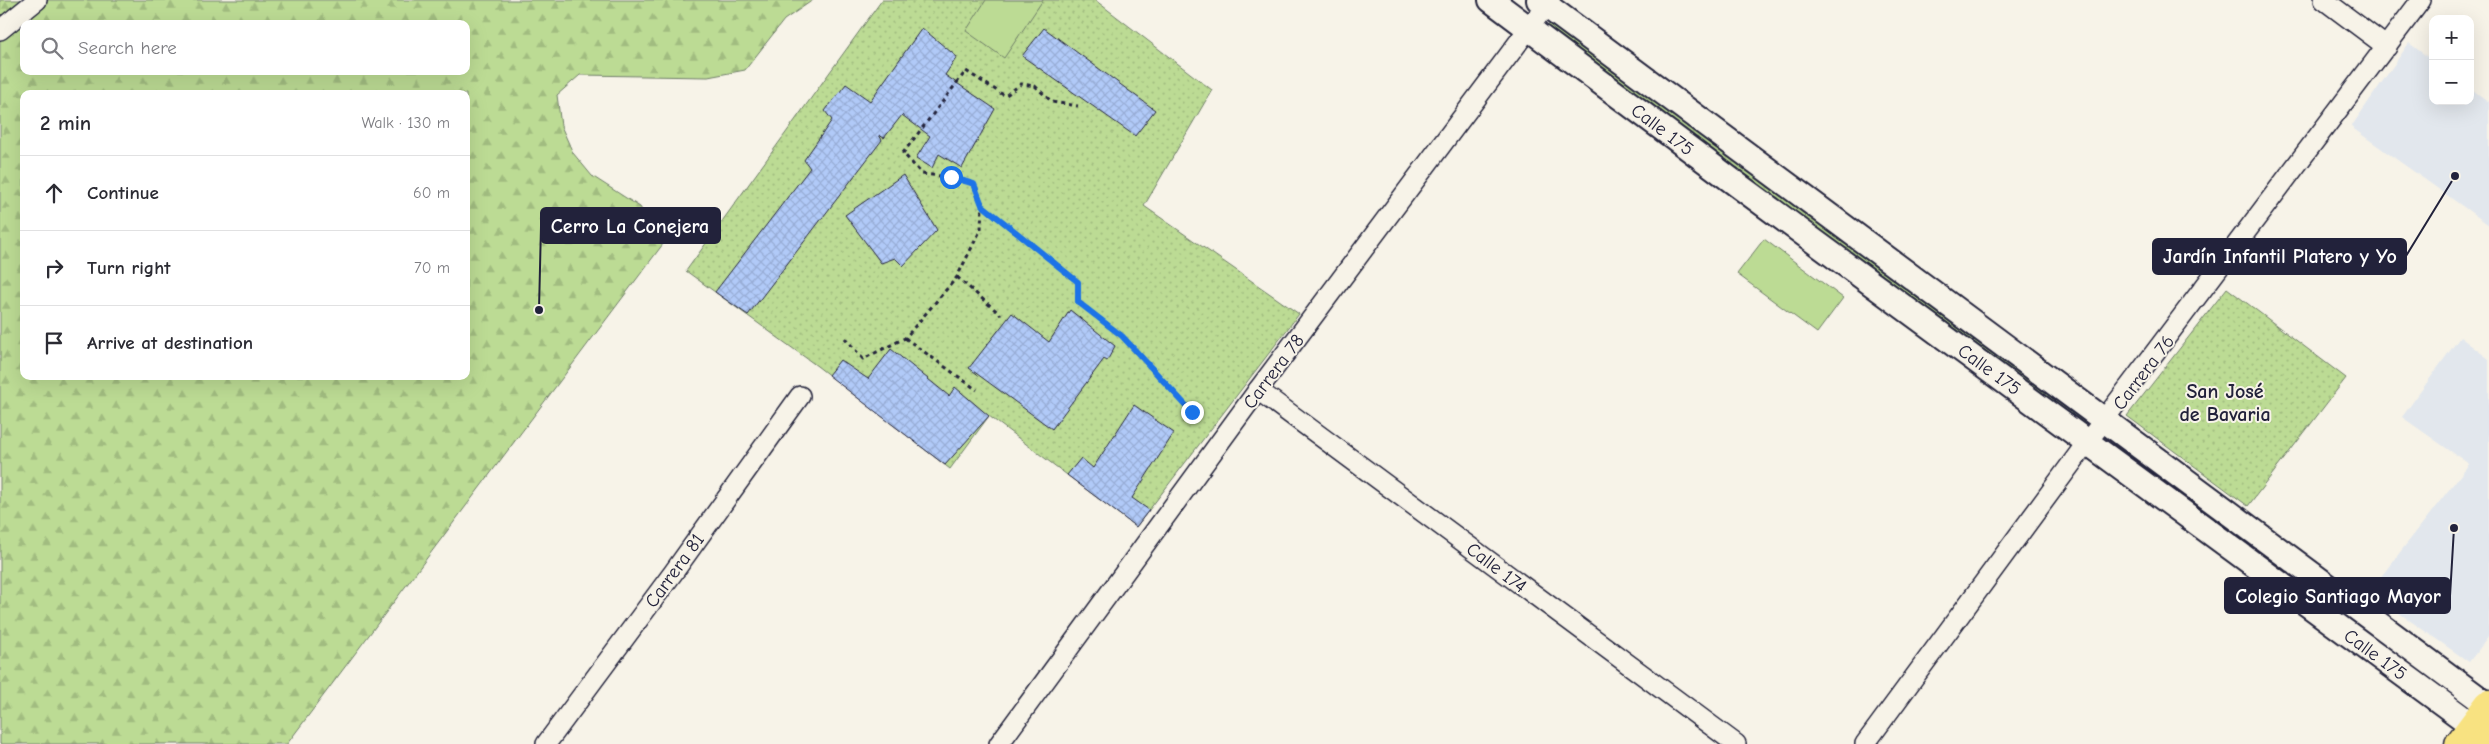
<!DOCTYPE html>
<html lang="en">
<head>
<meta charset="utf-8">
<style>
	:root { --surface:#fff; --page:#f7f7f7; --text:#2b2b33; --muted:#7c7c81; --line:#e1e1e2 }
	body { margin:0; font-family:"Comic Neue",sans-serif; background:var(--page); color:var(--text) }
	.controls { position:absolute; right:15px; top:15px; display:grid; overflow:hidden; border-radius:10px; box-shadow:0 5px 20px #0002 }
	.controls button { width:45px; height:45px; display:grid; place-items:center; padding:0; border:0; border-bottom:1px solid var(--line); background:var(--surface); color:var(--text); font:25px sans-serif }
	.stop { position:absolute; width:15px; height:15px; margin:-11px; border:4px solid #1a73e8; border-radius:50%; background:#fff }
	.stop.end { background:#1a73e8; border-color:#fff; box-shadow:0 1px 5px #0008 }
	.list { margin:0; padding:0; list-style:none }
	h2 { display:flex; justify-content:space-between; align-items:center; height:65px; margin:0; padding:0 20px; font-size:21px }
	h2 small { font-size:16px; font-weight:400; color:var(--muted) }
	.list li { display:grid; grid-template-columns:32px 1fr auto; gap:15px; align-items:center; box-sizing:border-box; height:75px; padding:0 20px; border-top:1px solid var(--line) }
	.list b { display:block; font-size:19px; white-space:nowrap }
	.list em { font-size:16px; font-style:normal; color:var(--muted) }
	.icon { flex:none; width:28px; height:28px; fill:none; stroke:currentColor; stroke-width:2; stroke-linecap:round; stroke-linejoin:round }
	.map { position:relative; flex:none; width:2489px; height:744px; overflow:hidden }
	.search { position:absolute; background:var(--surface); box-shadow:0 5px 20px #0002; left:20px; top:20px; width:450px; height:55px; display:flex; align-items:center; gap:12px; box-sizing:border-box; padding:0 18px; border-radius:10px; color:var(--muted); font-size:19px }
	.panel { position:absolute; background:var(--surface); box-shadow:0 5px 20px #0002; left:20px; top:90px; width:450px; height:290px; border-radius:10px }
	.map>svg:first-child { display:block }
	.built { fill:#e2e7ed }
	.grass { fill:url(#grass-dots); stroke:#6f7e68 }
	.forest { fill:url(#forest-firs); stroke:#6f7e68; fill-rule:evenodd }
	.pitch { fill:#bcdb94; stroke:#6f7e68 }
	.building { fill:url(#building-cross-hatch); stroke:#22223b }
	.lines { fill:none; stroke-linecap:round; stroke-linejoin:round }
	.minor-casing { stroke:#22223b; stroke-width:22 }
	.tertiary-casing { stroke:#22223b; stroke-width:28 }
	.trunk-casing { stroke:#22223b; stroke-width:31 }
	.path { stroke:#22223b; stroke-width:3; stroke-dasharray:4 4; stroke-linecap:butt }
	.minor { stroke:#f7f3e8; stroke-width:19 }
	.tertiary { stroke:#f7f3e8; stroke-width:24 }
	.trunk { stroke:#f8e281; stroke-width:28 }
	.route { stroke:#1a73e8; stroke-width:6 }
	.labels { text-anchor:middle; stroke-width:4; stroke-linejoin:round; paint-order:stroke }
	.street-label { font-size:19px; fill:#22223b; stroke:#f7f3e8 }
	.neighbourhood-label { font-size:20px; font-weight:bold; fill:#22223b; stroke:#f7f3e8 }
	.leader { fill:none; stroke:#22223b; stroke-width:2 }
	.callout-dot { fill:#22223b; stroke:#f7f3e8; stroke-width:2 }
	.callout { fill:#22223b; stroke:#22223b; stroke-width:2 }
	.callout-label { font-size:20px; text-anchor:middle; font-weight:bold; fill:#fff }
</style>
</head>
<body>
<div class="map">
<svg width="2489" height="744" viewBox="0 0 2489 744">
	<defs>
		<pattern id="grass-dots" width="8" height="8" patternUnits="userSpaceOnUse" patternTransform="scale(1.25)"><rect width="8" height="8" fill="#bcdb94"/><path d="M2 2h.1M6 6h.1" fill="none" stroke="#a1bc80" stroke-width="1.8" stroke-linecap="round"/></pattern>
		<pattern id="forest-firs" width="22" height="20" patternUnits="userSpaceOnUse" patternTransform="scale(1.25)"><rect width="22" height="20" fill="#bcdb94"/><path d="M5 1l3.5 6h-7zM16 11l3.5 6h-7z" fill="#a1bc80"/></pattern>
		<pattern id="building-cross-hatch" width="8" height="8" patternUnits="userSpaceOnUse" patternTransform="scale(1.25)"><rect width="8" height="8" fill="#b1caf8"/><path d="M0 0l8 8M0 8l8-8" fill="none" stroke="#98add6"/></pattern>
	</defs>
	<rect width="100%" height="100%" fill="#f7f3e8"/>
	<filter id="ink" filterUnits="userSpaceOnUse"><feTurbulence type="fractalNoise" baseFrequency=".02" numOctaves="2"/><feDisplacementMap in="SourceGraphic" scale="10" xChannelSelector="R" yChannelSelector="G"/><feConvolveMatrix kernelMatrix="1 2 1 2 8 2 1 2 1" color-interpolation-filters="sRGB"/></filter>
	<g filter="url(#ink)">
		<g class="built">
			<path d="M2409 43 2433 61V101H2470V88L2489 102V225L2351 127Z"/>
			<path d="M2460 337 2489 359V636L2469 662 2369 592 2469 464 2402 417Z"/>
		</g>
		<g class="grass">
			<path d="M882 0H1095L1212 90 1144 206 1299 314 1136 527 989 416 950 469 817 366 686 271Z"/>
			<path d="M1550 23 2087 420 2085 424 2078 425 1547 28Z"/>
			<path d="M2227 288 2346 378 2248 506 2127 416Z"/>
			<path d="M2115 441 2465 699 2460 706 2111 446Z"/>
		</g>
		<path class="forest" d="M0 0H813L784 20 745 70 708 77 580 75 557 95 561 126 573 153 592 176 640 207 663 244 287 744H0ZM24 24H466V71H24ZM24 94H466V376H24Z"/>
		<g class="pitch">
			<path d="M986 0H1043L1004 58 966 31Z"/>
			<path d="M1764 239 1843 298 1817 333 1737 274Z"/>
		</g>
		<g class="building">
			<path d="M922 28 957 57 945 75 995 109 962 168 939 154 932 168 916 158 930 136 902 115 884 138 879 135 882 140 748 315 715 292 810 168 804 160 832 120 825 111 846 84 870 101Z"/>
			<path d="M1044 28 1155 110 1135 136 1022 56Z"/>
			<path d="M903 175 937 230 903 266 895 258 881 263 845 215Z"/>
			<path d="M1070 310 1115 346 1107 361 1104 359 1052 429 969 368 1012 313 1049 342Z"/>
			<path d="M891 349 949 396 955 387 989 416 945 465 828 375 840 360 868 379Z"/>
			<path d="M1134 405 1174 433 1132 498 1149 510 1136 527 1067 475 1081 458 1093 468Z"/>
		</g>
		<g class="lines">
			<g class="minor-casing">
				<g id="minor">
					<path d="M2324 0 2387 47"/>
					<path d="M0 30 37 0"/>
					<path d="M1258 390 1736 744"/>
					<path d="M546 744 673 573 800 396"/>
					<path d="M999 744 1258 390 1550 0"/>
					<path d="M1865 744 2088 441 2421 0"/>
				</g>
			</g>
			<g class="tertiary-casing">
				<g id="tertiary">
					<path d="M1491 0 1739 186 2487 736"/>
					<path d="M1539 0 2489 706"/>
				</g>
			</g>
			<g class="trunk-casing">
				<g id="trunk">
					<path d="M2459 744 2489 704"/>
					<path d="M2483 744 2489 736"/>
				</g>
			</g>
			<g class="path">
				<path d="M983 206 1078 282V302L1122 336 1192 412"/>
				<path d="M957 277 1001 315"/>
				<path d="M845 338 863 359 905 338 957 277 981 229 982 205 974 184 951 177 922 174 903 153 966 71 1005 96 1021 84 1035 86 1052 102 1078 106"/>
				<path d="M905 338 977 390"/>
			</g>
			<use href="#minor" class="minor"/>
			<use href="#tertiary" class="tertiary"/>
			<use href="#trunk" class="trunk"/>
		</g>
	</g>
	<g class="lines" filter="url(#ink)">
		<path class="route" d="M951 177 974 184 982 205 1078 282V302L1122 336 1192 412"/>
	</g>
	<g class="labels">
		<g class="street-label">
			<text transform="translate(1663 129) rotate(37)" y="7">Calle 175</text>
			<text transform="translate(1990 369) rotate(36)" y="7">Calle 175</text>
			<text transform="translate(1273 371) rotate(-53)" y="7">Carrera 78</text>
			<text transform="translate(2143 372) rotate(-53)" y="7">Carrera 76</text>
			<text transform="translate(1497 567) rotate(37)" y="7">Calle 174</text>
			<text transform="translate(674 570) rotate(-54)" y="7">Carrera 81</text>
			<text transform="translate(2376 654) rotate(36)" y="7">Calle 175</text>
		</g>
		<g class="neighbourhood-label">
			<text x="2225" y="398">San José<tspan x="2225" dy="23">de Bavaria</tspan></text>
		</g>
	</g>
	<path class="leader" d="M539 310L541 226M2455 176L2406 256M2454 528L2450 596"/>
	<g class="callout-dot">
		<circle cx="539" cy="310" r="5"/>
		<circle cx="2455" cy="176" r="5"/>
		<circle cx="2454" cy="528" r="5"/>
	</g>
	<g class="callout">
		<rect x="541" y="208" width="179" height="35" rx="5"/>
		<rect x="2153" y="239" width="253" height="35" rx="5"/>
		<rect x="2225" y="578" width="225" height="35" rx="5"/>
	</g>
	<g class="callout-label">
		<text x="630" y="233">Cerro La Conejera</text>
		<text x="2280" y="263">Jardín Infantil Platero y Yo</text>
		<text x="2338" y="603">Colegio Santiago Mayor</text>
	</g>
</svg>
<div class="controls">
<button>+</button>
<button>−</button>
</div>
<div class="stop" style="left:951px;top:177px"></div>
<div class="stop end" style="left:1192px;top:412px"></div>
<div class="search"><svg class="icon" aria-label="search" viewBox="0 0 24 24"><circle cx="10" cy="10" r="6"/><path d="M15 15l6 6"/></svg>Search here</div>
<section class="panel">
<h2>2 min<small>Walk · 130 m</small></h2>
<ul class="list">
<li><svg class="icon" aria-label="ahead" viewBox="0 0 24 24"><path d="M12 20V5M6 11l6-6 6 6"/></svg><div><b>Continue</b></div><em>60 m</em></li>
<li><svg class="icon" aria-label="right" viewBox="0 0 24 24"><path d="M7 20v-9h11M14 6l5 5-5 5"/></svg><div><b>Turn right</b></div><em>70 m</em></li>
<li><svg class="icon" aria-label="arrive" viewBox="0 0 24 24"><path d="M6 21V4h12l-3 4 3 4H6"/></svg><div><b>Arrive at destination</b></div></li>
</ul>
</section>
</div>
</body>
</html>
